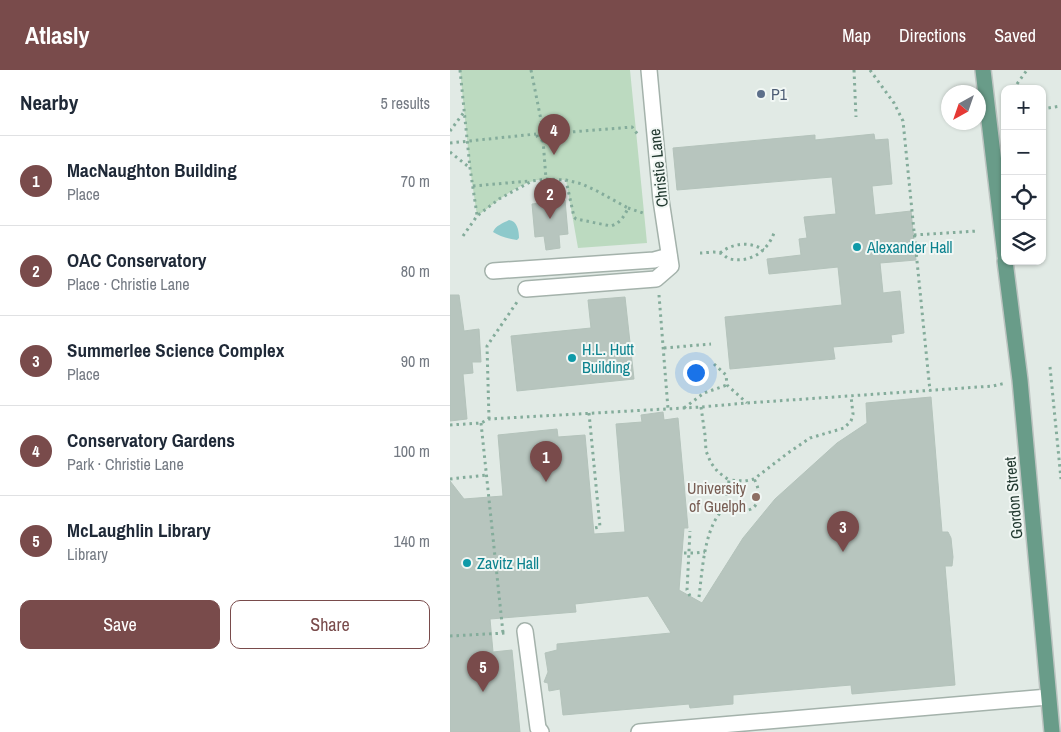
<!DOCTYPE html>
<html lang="en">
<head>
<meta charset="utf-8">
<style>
	:root { --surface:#fff; --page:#f2f2f3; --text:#1f2937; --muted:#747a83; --line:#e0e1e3; --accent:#794b4b }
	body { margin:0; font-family:"Archivo Narrow",sans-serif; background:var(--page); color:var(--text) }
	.controls { position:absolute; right:15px; top:15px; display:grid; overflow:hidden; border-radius:10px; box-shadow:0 1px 4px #0004 }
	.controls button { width:45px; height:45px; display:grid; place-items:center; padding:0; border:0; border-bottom:1px solid var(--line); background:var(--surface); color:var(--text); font:25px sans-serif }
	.compass { position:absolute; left:491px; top:15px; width:45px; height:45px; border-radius:50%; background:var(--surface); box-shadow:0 1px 4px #0004; rotate:220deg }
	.you { position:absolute; left:245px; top:302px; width:18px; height:18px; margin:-12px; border:4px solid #fff; border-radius:50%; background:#1a73e8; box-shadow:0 0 0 8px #1a73e833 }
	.badge { display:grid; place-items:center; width:32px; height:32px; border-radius:50%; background:var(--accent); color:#fff; font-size:16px; font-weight:700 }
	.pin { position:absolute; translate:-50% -41px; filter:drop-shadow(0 1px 2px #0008) }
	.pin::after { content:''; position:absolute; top:26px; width:18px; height:15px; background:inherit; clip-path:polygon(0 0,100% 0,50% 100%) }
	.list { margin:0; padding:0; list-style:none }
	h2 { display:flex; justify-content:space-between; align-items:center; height:65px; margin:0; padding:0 20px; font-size:21px }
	h2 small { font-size:16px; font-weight:400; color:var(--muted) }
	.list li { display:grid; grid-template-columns:32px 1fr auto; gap:15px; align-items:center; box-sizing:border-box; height:90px; padding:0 20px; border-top:1px solid var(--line) }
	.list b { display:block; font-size:19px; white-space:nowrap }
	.list p { margin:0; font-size:16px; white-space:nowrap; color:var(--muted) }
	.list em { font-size:16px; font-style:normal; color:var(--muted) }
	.actions { display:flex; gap:10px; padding:15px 20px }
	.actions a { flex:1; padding:11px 0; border:1px solid var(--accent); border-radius:10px; text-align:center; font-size:18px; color:var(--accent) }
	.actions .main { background:var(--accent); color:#fff }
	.icon { flex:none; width:28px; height:28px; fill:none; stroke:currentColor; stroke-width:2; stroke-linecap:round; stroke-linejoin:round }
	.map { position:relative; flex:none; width:611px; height:662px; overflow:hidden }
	header { display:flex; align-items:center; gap:30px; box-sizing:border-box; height:70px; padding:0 25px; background:var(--accent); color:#fff }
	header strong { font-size:24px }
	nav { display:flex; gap:28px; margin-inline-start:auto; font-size:18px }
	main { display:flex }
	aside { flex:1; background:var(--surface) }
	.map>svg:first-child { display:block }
	.green { fill:#bcdac0 }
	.water { fill:#8dc9cb }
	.building { fill:#b7c5be; stroke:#b4c3bb }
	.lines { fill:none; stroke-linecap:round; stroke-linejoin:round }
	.minor-casing { stroke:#a4b2ab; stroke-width:18 }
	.major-casing { stroke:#bdc4c1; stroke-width:18 }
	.path { stroke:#84ac9b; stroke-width:3; stroke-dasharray:2.5 4; stroke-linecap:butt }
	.minor { stroke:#fff; stroke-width:15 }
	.major { stroke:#699c89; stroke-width:15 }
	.service-dot { fill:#5c6f8a; stroke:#f1f7f4; stroke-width:2 }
	.culture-dot { fill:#0f9aa8; stroke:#f1f7f4; stroke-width:2 }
	.education-dot { fill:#8d6e63; stroke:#f1f7f4; stroke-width:2 }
	.labels { text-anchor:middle; stroke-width:4; stroke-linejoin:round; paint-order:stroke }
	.service-label { font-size:16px; fill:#4e5e75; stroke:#f1f7f4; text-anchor:start }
	.street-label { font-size:16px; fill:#233a31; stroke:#f1f7f4 }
	.culture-label { font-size:16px; fill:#0d838f; stroke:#f1f7f4; text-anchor:start }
	.education-label { font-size:16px; fill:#785e54; stroke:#f1f7f4; text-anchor:end }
</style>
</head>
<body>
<header>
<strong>Atlasly</strong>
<nav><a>Map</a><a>Directions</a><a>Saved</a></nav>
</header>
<main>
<aside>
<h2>Nearby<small>5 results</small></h2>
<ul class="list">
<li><span class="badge">1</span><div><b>MacNaughton Building</b><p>Place</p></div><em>70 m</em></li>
<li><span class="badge">2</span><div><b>OAC Conservatory</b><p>Place · Christie Lane</p></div><em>80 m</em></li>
<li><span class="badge">3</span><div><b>Summerlee Science Complex</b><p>Place</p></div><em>90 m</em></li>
<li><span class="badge">4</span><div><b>Conservatory Gardens</b><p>Park · Christie Lane</p></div><em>100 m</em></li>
<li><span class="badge">5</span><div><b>McLaughlin Library</b><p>Library</p></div><em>140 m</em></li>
</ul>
<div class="actions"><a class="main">Save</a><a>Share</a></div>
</aside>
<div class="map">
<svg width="611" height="662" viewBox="0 0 611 662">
	<rect width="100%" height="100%" fill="#e1eae5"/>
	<path class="green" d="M10 0H180L197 173 128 178 116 110C105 110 95 108 84 111 66 115 42 135 27 146L20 98Z"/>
	<path class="water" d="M59 150C67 151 69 160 69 168L67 170C59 169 49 166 43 162 45 156 53 153 59 150Z"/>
	<g class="building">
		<path d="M424 64 425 70 438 69 442 114 422 116 425 145 461 141 466 190 430 193 433 223 450 221 454 263 441 265 442 272 383 277 385 289 280 299 275 247 392 235 388 197 319 204 317 189 351 185 349 169 357 168 354 147 386 144 382 107 227 120 223 78 365 65V70Z"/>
		<path d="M115 130 118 164 109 165 110 178 96 180 94 166 85 167 82 134Z"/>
		<path d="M0 225H9L14 261 29 259 31 292H22L23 303 13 304 17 349 0 351Z"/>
		<path d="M175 227 184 309 67 321 61 266 141 258 138 230Z"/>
		<path d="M481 327 492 462H498L501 468 502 478 503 487 502 496H495L505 615 402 624 401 615 283 625V634L240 638 239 634 113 645 110 619 99 621 98 613 94 612 98 602 95 583 107 580V574L221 563 198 526 125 534 126 542 40 549 43 582 62 580 70 662H0V411L14 429 53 426 48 365 107 359 108 367 135 365 144 464 175 462 166 354 192 352 191 345 213 342 214 350 228 348 238 458H234L229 520 252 533 293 468 325 429 387 373 417 353 416 333Z"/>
	</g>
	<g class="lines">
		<g class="minor-casing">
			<g id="minor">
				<path d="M43 201 204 190 219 186"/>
				<path d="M76 219 206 209 221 196 211 130 199 0"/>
				<path d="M75 561 88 658 91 662"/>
				<path d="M189 662 598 627"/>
			</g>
		</g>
		<g class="major-casing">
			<g id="major">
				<path d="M533 0 555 186"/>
				<path d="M555 191 570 310 602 662"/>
			</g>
		</g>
		<g class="path">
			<path d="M10 0 20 98 27 145"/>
			<path d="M81 0 93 60"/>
			<path d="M404 0 406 47"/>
			<path d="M420 0 444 33 453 51 480 321"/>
			<path d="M567 14 577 0"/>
			<path d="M592 39 611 36"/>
			<circle cx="92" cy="65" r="5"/>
			<path d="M0 61 14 42"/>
			<path d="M97 64 182 57 189 66"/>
			<path d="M93 70 96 109"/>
			<path d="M0 73 86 64"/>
			<path d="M0 82 20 98"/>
			<path d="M23 116 79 111"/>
			<path d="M178 138 196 144"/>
			<path d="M464 165 528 161"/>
			<path d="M13 166 27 146 49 129 82 111 96 109 116 110 132 114 147 121 178 138C174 147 170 153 161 156L126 149 124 147 116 110"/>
			<path d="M250 183C256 183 265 181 270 183 274 184 276 188 280 189 300 193 317 182 324 163"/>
			<path d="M270 183C283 173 299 171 314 180"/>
			<path d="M209 225 218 339"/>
			<path d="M214 278 261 274"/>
			<path d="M264 294 276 305 277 315 297 333"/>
			<path d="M600 297 611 409"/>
			<path d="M251 337 255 365 256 381 261 393 268 402 279 410"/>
			<path d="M234 338 254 323 277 315"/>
			<path d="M139 343 150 457 144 458"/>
			<path d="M39 349 37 276 67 232"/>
			<path d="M31 353 53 563"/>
			<path d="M0 355 31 353 39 349 251 337 297 333 543 316 556 313"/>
			<path d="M0 409 37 405"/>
			<path d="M280 436C283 438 288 440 292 440 310 443 312 421 304 409"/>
			<path d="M234 483H245L255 482"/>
			<path d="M240 526 237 520 240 461"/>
			<path d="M249 527C252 503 254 462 270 443 272 440 276 438 280 436L277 426 279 410 295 411 304 409 338 383 360 368 394 358 401 351 403 344 401 326"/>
			<path d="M0 566 55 563"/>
		</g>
		<use href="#minor" class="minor"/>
		<use href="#major" class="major"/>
	</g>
	<circle class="service-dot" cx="311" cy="24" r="5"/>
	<g class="culture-dot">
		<circle cx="407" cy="177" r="5"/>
		<circle cx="122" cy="288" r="5"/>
		<circle cx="17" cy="493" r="5"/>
	</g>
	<circle class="education-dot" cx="306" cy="427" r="5"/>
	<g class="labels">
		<g class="service-label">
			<text x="321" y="30">P1</text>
		</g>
		<g class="street-label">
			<text transform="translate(208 98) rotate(-96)" y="6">Christie Lane</text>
			<text transform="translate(563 428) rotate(-95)" y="6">Gordon Street</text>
		</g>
		<g class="culture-label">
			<text x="417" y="183">Alexander Hall</text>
			<text x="132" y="285">H.L. Hutt<tspan x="132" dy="18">Building</tspan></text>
			<text x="27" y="499">Zavitz Hall</text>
		</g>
		<g class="education-label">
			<text x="296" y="424">University<tspan x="296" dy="18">of Guelph</tspan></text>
		</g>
	</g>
</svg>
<div class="controls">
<button>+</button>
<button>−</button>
<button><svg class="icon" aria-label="locate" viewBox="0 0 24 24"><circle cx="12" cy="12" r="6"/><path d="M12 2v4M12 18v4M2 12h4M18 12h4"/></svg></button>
<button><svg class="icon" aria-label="layers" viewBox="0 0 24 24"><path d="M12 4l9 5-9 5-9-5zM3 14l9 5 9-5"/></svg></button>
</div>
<svg class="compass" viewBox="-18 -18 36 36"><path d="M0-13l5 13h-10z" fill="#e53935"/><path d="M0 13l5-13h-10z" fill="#747a83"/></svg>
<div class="you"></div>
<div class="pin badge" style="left:96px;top:412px">1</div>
<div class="pin badge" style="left:100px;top:149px">2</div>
<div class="pin badge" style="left:393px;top:482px">3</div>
<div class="pin badge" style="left:104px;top:85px">4</div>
<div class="pin badge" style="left:33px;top:622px">5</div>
</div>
</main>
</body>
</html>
